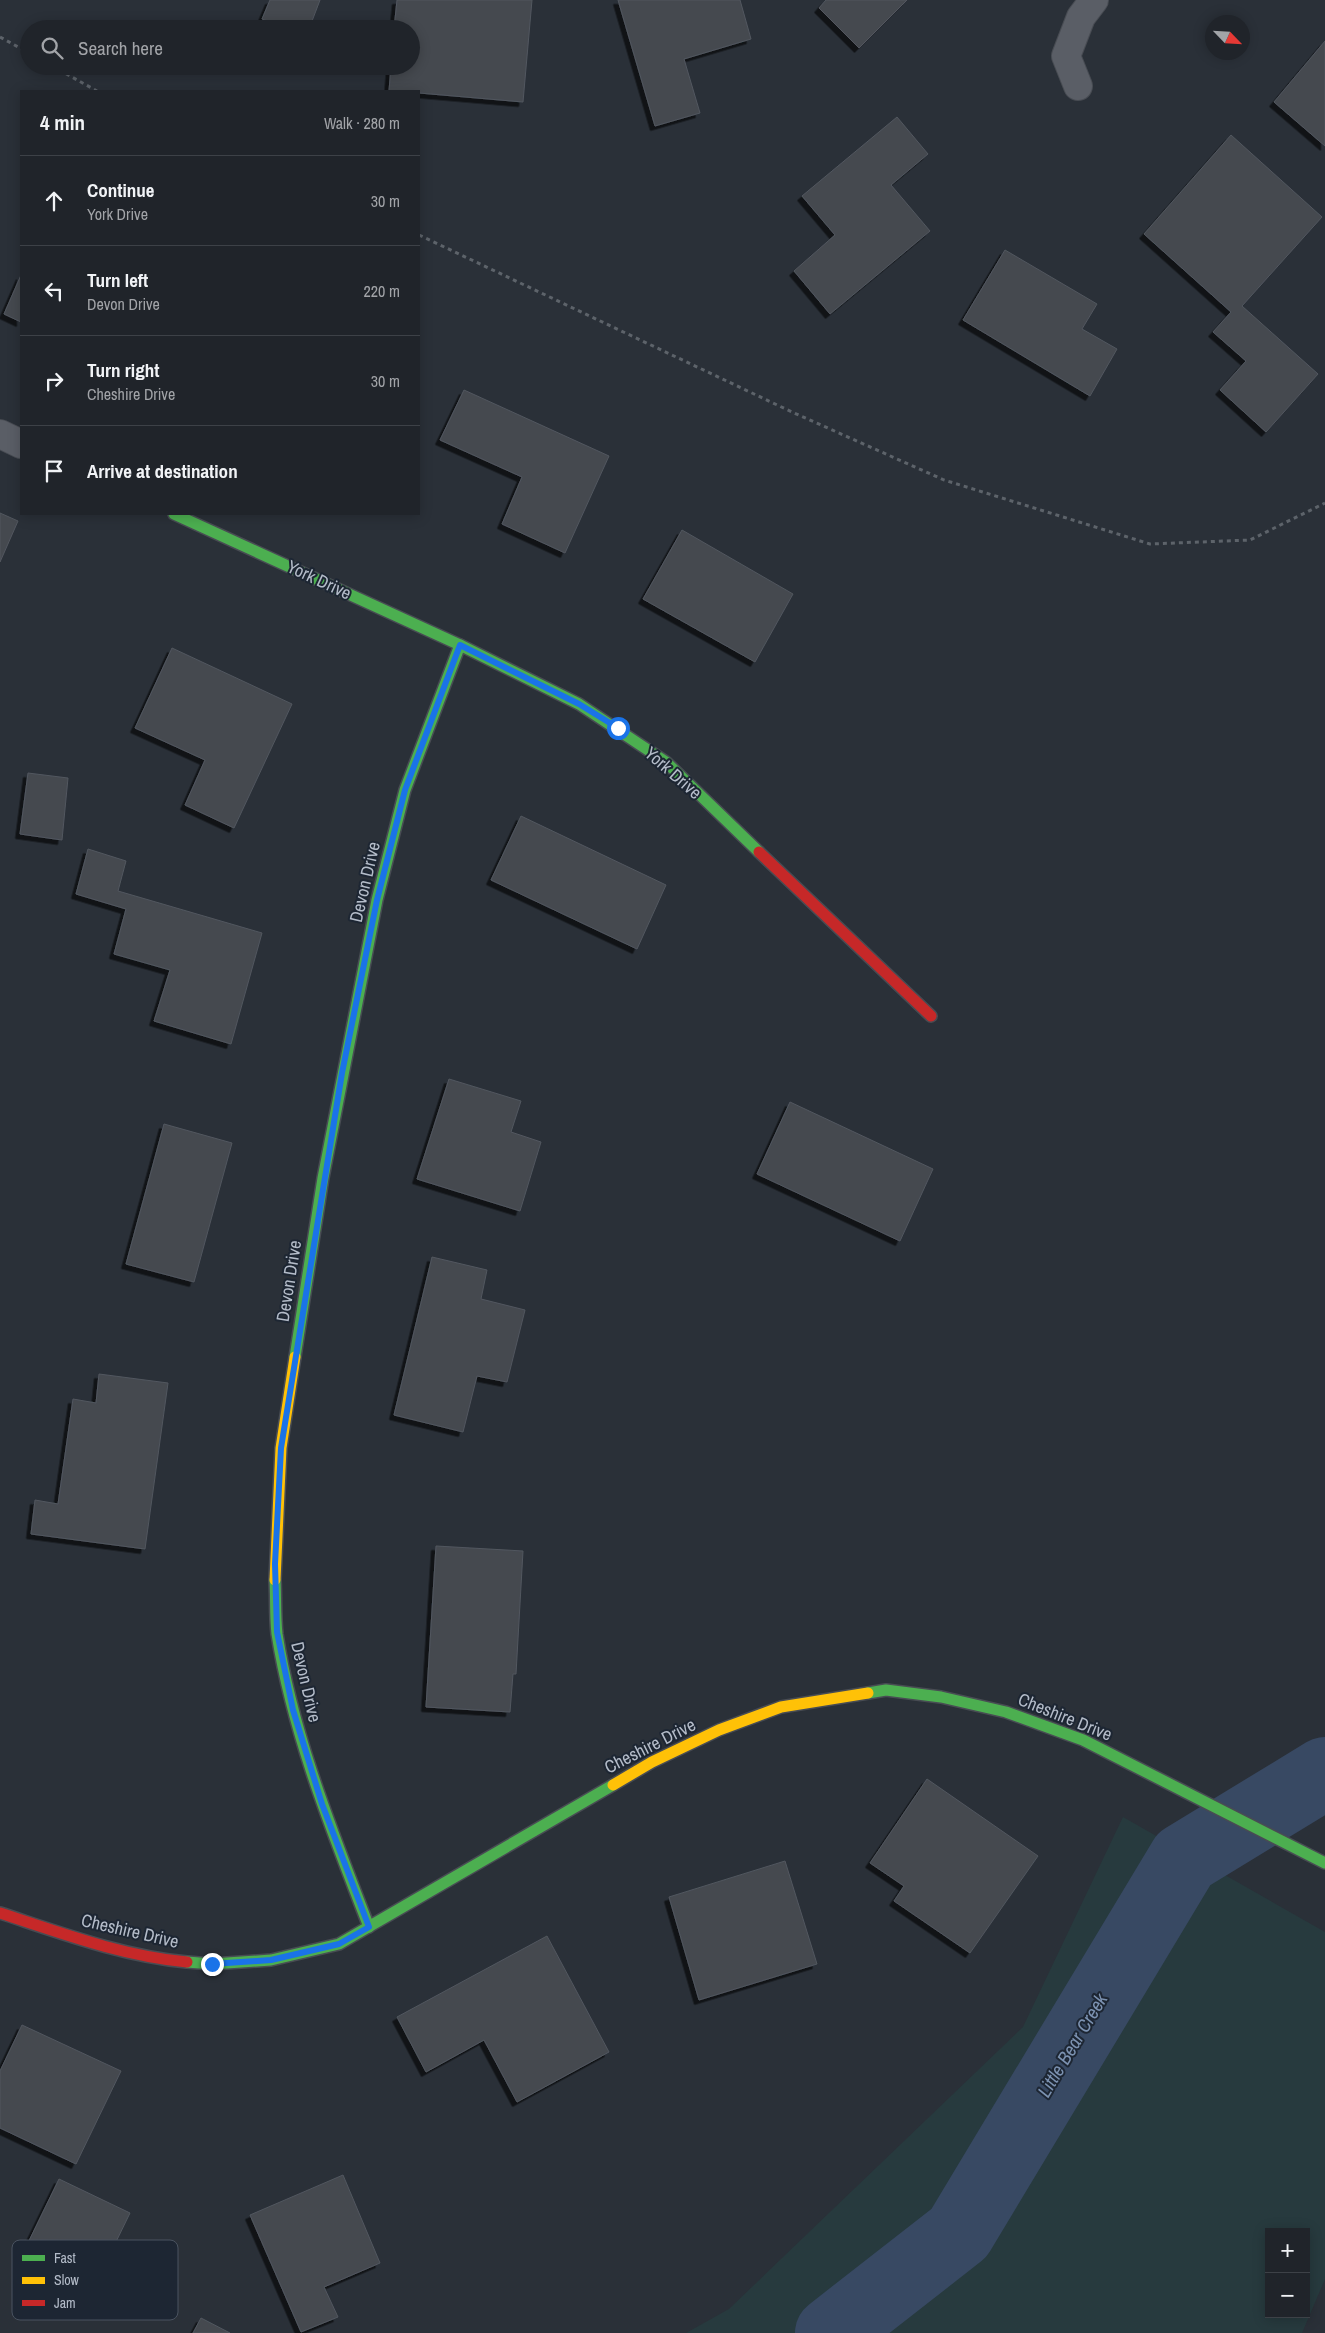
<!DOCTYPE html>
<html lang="en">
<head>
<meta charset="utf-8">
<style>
	:root { --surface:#20242a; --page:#282c32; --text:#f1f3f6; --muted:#a2a4a8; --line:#3d4147 }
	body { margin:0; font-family:"Archivo Narrow",sans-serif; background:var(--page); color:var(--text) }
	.controls { position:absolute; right:15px; bottom:15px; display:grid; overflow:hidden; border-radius:0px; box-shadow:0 2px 12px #0003 }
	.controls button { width:45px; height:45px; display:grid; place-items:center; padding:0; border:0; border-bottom:1px solid var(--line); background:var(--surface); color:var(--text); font:25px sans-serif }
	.compass { position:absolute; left:1205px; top:15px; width:45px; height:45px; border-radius:50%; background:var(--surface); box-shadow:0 2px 12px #0003; rotate:115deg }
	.stop { position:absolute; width:15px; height:15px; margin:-11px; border:4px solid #1a73e8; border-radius:50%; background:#fff }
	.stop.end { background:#1a73e8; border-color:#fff; box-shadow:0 1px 5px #0008 }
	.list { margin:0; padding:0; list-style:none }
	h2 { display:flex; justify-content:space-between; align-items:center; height:65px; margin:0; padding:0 20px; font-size:21px }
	h2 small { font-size:16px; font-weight:400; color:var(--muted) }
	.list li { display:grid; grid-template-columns:32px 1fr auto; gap:15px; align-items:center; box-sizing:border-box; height:90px; padding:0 20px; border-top:1px solid var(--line) }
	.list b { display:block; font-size:19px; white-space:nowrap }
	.list p { margin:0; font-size:16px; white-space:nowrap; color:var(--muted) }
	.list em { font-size:16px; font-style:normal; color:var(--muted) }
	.icon { flex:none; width:28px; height:28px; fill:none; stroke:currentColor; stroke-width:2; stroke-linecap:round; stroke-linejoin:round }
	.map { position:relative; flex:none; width:1325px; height:2333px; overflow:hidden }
	.search { position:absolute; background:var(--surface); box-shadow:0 2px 12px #0003; left:20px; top:20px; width:400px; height:55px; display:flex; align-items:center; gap:12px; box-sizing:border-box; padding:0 18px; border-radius:28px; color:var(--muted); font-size:19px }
	.panel { position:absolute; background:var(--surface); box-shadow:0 2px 12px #0003; left:20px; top:90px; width:400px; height:425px; border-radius:0px }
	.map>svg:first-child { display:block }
	.green { fill:#273a3e; fill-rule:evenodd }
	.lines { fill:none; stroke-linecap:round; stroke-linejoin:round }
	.river { stroke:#384963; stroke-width:72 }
	.building { fill:#444950; stroke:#52575f; filter:url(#shadow) }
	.street-casing { stroke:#484c53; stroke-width:30 }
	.fast-casing { stroke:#484c53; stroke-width:14 }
	.slow-casing { stroke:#484c53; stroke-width:14 }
	.jam-casing { stroke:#484c53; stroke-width:14 }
	.path { stroke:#5d636a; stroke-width:3; stroke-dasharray:4 4; stroke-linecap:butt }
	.street { stroke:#5a5e66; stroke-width:28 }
	.fast { stroke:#4caf50; stroke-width:11 }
	.slow { stroke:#ffc107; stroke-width:11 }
	.jam { stroke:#c62828; stroke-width:11 }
	.route { stroke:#1a73e8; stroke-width:6 }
	.labels { text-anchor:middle; stroke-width:4; stroke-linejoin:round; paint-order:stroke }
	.street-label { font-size:18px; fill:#b4bcc9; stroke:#1d2633 }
	.water-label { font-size:19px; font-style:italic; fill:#7c92b1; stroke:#1d2633 }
	.key { fill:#1d2633; stroke:#4a5360; stroke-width:1 }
	.key-label { font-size:14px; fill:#b4bcc9 }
</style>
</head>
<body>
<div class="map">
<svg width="1325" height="2333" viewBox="0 0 1325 2333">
	<defs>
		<filter id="shadow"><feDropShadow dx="-4.5" dy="4.5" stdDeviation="0" flood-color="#0009"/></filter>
	</defs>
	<rect width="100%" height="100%" fill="#2a3038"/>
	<path class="green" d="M1123 1817 1325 1932V2279L1302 2333H686L729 2309 1023 2027ZM1269 2232H1306V2314H1269Z"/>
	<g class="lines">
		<path class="river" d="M831 2333 959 2233 1184 1859 1325 1773"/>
	</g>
	<g class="building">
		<path d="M270 0H320L309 29H288L262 19Z"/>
		<path d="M397 0H532L523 102 419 93V91H389L391 66H411V29H394Z"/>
		<path d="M618 0H740L751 39 684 59 700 113 655 126Z"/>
		<path d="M826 0H907L859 48 819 8Z"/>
		<path d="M1325 41V146L1274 102Z"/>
		<path d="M897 117 928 154 891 185 930 231 830 314 794 271 835 235 802 196Z"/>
		<path d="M1231 135 1322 217 1242 306 1318 374 1266 432 1220 390 1246 361 1213 332 1231 312 1144 234Z"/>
		<path d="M1005 250 1097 304 1082 329 1117 349 1090 396 963 320Z"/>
		<path d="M21 275V322L4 314Z"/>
		<path d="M464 390 609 456 565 553 502 524 522 477 440 440Z"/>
		<path d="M0 513 18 521 0 562Z"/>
		<path d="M682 530 793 594 755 662 643 599Z"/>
		<path d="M172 648 292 704 234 828 185 805 205 760 135 728Z"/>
		<path d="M28 773 68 778 62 840 20 834Z"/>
		<path d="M521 816 666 885 637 949 491 880Z"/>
		<path d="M88 849 126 861 118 891 262 933 231 1044 154 1021 170 970 114 954 126 909 76 894Z"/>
		<path d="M449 1079 521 1101 511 1132 541 1142 520 1211 417 1179Z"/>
		<path d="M790 1102 933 1169 900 1241 757 1174Z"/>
		<path d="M164 1124 232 1143 194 1282 126 1264Z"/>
		<path d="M432 1257 487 1270 481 1299 525 1310 507 1382 477 1376 463 1432 394 1415Z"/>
		<path d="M99 1374 168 1383 145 1549 31 1534 35 1500 58 1504 73 1399 96 1403Z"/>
		<path d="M436 1546 523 1551 516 1674H513L510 1712 426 1707Z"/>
		<path d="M927 1779 1038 1856 970 1953 894 1901 904 1886 870 1863Z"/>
		<path d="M785 1861 817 1964 699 2000 669 1897Z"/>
		<path d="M547 1936 609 2052 517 2102 484 2040 426 2072 397 2017Z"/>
		<path d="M22 2025 121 2071 76 2164 0 2128V2071Z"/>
		<path d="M343 2175 380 2263 324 2287 338 2317 301 2332 250 2215Z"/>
		<path d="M59 2179 130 2213 96 2283 25 2249Z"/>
		<path d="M201 2318 230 2333H193Z"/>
	</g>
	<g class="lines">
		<g class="street-casing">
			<g id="street">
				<path d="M1078 86 1066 56 1081 17 1094 0"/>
				<path d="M0 434 21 444"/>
			</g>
		</g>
		<g class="fast-casing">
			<g id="fast">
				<path d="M174 514 460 645 579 704 666 762 759 852"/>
				<path d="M295 1357 323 1178 377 900 405 790 460 645"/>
				<path d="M275 1580C276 1598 275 1616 277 1634 293 1735 332 1831 369 1927"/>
				<path d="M868 1693 886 1690 941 1697 1006 1712 1083 1740 1325 1863"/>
				<path d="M187 1962 212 1964 271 1960 339 1944 613 1785"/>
			</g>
		</g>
		<g class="slow-casing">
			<g id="slow">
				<path d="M275 1580 281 1448 295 1357"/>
				<path d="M613 1785 652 1762 719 1730 781 1707 868 1693"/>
			</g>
		</g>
		<g class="jam-casing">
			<g id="jam">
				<path d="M759 852 931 1016"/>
				<path d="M0 1913C61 1933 122 1956 187 1962"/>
			</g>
		</g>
		<g class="path">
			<path d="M0 37 29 53"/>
			<path d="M52 66 97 91"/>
			<path d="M419 235 792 412 944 480 1150 544 1250 540 1325 503"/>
		</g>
		<use href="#street" class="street"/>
		<use href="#fast" class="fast"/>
		<use href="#slow" class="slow"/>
		<use href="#jam" class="jam"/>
	</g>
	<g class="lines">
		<path class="route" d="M212 1964 271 1960 339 1944 369 1927 322 1804 293 1710 277 1632 275 1564 281 1448 342 1073 377 900 405 790 460 645 579 704 618 728"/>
	</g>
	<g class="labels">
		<g class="street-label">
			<text transform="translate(319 580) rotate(25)" y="6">York Drive</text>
			<text transform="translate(673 773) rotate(41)" y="6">York Drive</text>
			<text transform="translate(365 882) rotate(-77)" y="6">Devon Drive</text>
			<text transform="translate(289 1281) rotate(-81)" y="6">Devon Drive</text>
			<text transform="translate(306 1682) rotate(77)" y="6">Devon Drive</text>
			<text transform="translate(1065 1717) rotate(22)" y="6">Cheshire Drive</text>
			<text transform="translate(650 1746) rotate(-27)" y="6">Cheshire Drive</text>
			<text transform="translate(130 1931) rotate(13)" y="6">Cheshire Drive</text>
		</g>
		<g class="water-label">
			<text transform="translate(1072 2045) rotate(-59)" y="7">Little Bear Creek</text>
		</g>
	</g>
	<rect x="12" y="2240" width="166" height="80" rx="8" class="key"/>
	<rect x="22" y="2255" width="23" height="6" fill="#4caf50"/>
	<rect x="22" y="2277" width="23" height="7" fill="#ffc107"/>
	<rect x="22" y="2300" width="23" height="6" fill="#c62828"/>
	<g class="key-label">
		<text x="54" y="2263">Fast</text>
		<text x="54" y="2285">Slow</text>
		<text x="54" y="2308">Jam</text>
	</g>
</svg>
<div class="controls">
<button>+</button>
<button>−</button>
</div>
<svg class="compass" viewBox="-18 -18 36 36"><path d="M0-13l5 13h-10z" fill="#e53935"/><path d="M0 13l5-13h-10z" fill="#a2a4a8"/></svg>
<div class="stop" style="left:618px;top:728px"></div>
<div class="stop end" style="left:212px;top:1964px"></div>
<div class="search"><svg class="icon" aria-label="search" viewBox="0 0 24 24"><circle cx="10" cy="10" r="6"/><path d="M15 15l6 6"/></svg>Search here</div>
<section class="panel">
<h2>4 min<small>Walk · 280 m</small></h2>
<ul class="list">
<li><svg class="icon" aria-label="ahead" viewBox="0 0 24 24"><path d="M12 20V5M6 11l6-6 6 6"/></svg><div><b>Continue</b><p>York Drive</p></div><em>30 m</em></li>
<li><svg class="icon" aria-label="left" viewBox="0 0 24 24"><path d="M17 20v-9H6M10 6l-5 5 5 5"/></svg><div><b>Turn left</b><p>Devon Drive</p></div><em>220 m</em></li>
<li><svg class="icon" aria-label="right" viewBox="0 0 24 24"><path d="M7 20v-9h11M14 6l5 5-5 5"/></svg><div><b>Turn right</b><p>Cheshire Drive</p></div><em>30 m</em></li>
<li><svg class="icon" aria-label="arrive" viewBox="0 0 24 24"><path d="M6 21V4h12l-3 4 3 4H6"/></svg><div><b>Arrive at destination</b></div></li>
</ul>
</section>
</div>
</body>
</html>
